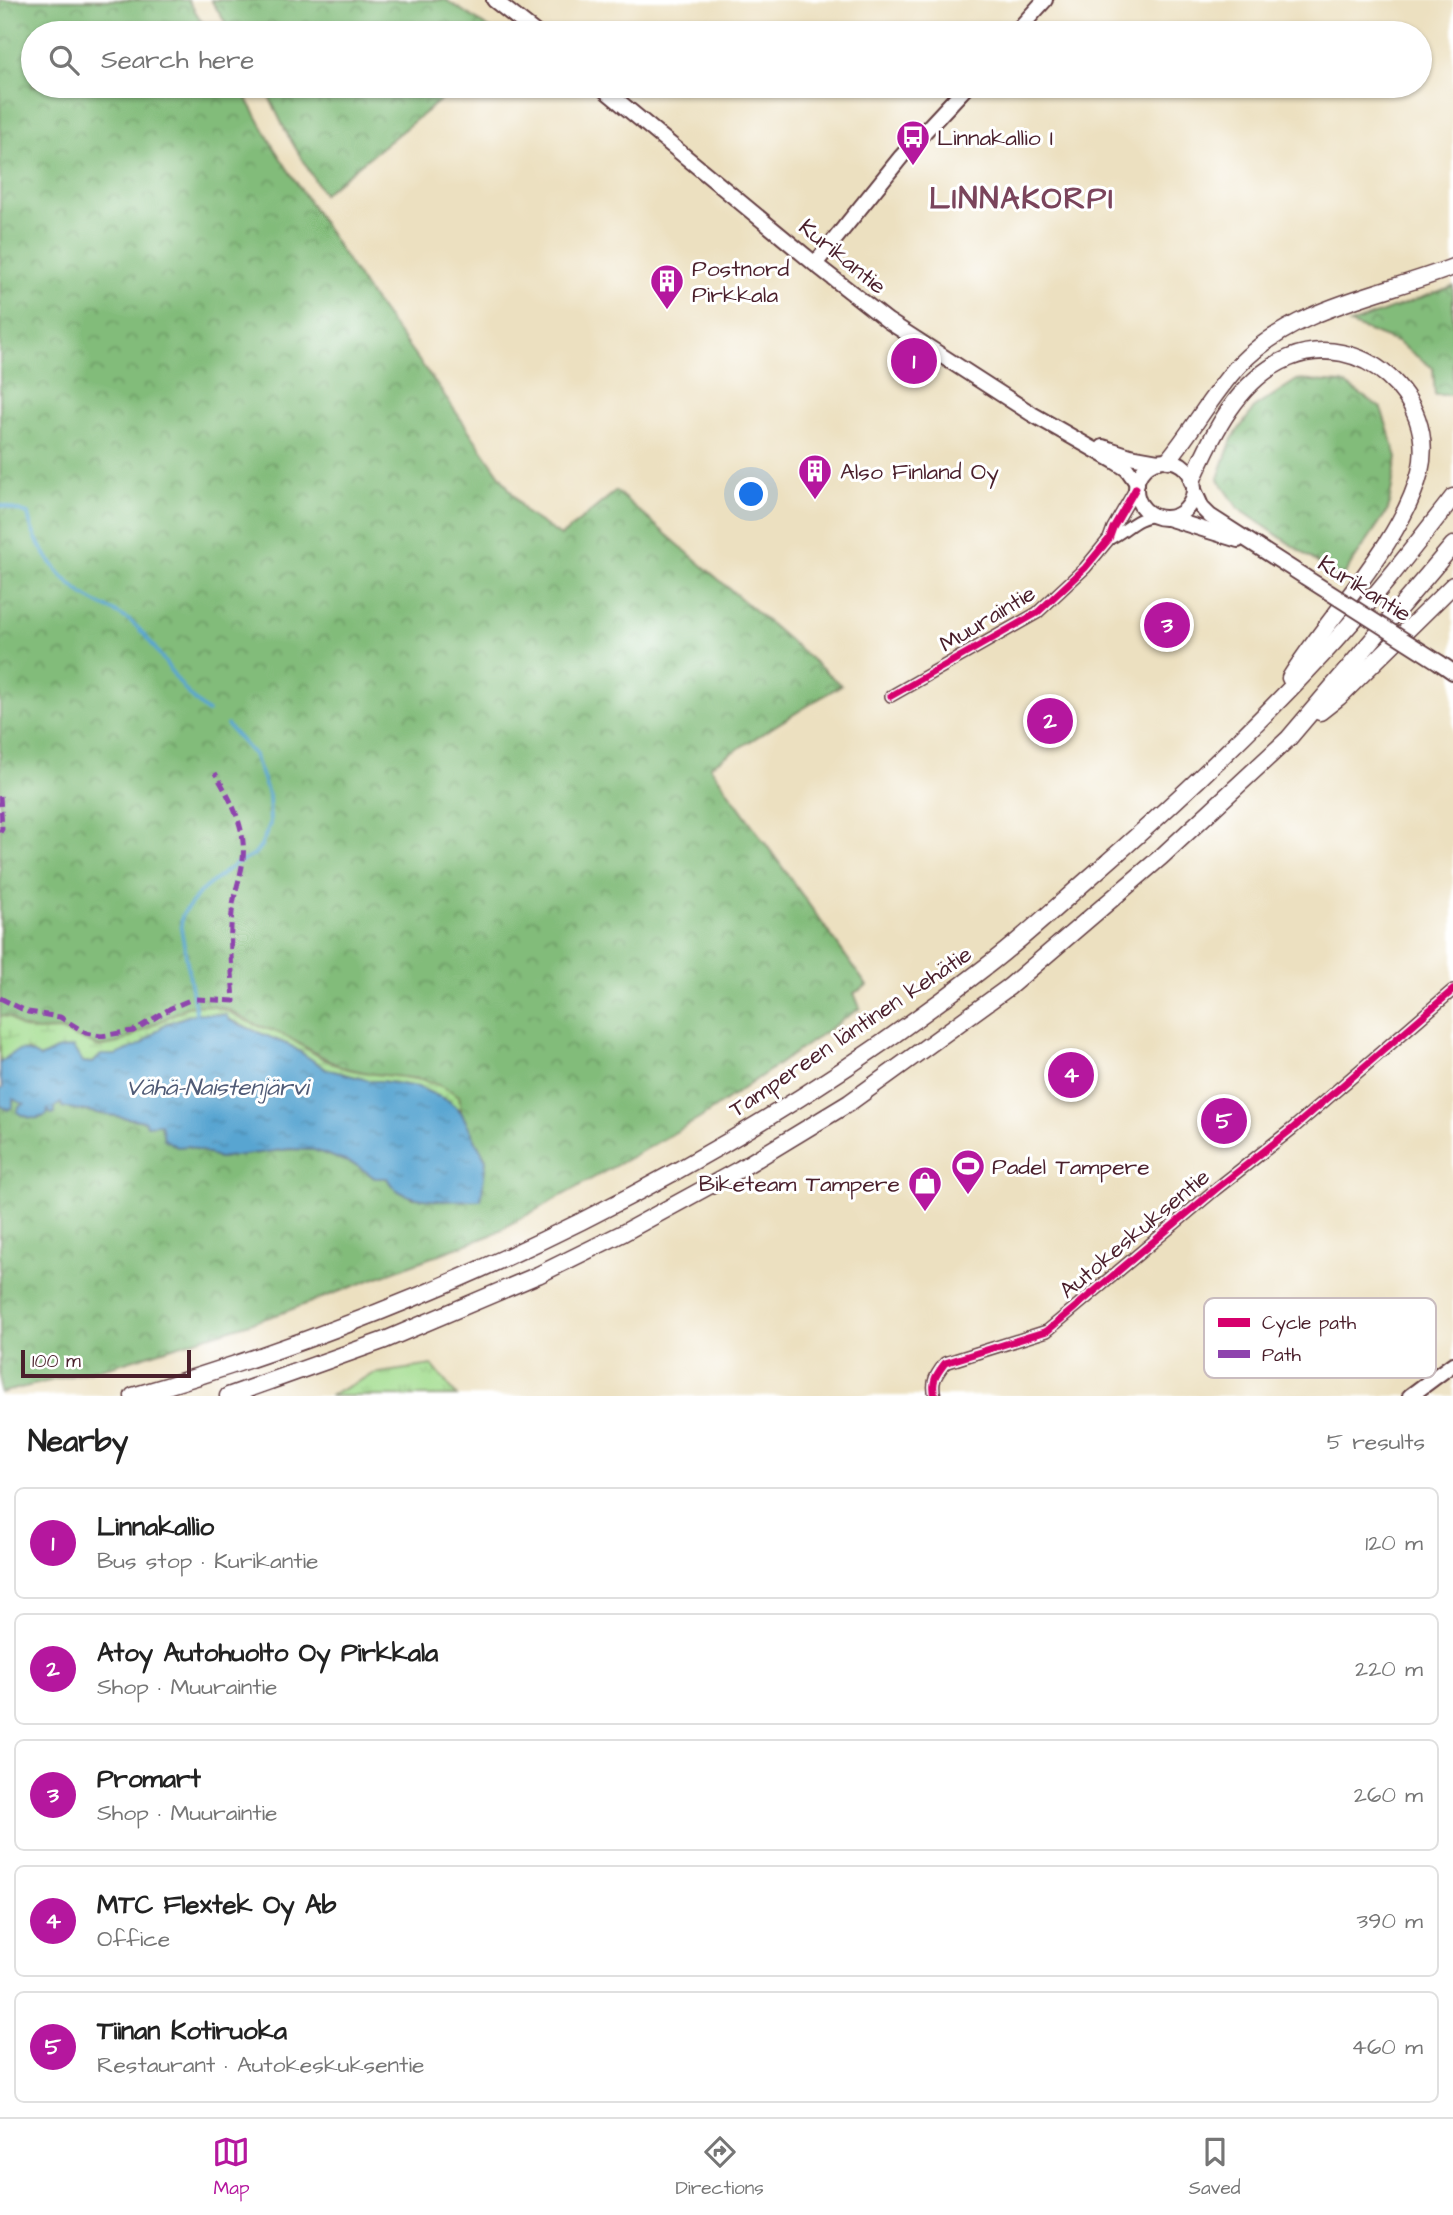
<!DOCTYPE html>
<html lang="en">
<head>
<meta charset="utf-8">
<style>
	:root { --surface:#fff; --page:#f6f6f6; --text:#222; --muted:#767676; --line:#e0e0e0; --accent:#b5179e }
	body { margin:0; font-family:"Architects Daughter",sans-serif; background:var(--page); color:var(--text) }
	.scale { position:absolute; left:21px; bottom:18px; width:170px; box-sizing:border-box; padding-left:7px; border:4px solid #4a1f2b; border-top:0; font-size:19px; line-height:24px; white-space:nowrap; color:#4a1f2b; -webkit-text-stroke:5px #fff; paint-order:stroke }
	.you { position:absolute; left:752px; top:495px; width:24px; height:24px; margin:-18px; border:5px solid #fff; border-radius:50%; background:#1a73e8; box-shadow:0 0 0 10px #1a73e833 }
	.badge { display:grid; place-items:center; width:46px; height:46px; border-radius:50%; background:var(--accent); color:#fff; font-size:23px; font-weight:700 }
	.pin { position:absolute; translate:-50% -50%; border:4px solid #fff; box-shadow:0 2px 7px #0006 }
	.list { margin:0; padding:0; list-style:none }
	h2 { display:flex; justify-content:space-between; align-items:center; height:91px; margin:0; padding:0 28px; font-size:30px }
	h2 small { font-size:23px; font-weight:400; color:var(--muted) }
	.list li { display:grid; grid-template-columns:46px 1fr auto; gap:21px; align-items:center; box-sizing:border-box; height:112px; margin:0 14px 14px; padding:0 14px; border:2px solid var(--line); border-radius:10px }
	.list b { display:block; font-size:26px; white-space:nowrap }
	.list p { margin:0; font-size:23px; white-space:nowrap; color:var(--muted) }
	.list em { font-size:23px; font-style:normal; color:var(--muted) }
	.icon { flex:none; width:38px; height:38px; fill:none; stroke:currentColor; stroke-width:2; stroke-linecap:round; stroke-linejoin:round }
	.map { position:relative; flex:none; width:1453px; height:1396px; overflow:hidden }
	.search { position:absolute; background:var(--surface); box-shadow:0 2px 5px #0004; left:21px; right:21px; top:21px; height:77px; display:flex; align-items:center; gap:18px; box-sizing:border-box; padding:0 24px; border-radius:38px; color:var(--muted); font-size:26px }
	.sheet { height:721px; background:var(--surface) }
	nav { display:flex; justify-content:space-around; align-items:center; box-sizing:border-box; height:98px; border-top:2px solid var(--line); background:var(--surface); font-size:19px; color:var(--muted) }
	nav a { display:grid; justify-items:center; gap:4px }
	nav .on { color:var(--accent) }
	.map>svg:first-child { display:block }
	.grass { fill:url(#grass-tufts); stroke:#767e5d; stroke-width:2 }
	.forest { fill:url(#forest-crowns); stroke:#666e52; stroke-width:2 }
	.wetland { fill:url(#wetland-marsh); stroke:#767e5d; stroke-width:2 }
	.water { fill:url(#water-ripples); stroke:#51627e; stroke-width:2 }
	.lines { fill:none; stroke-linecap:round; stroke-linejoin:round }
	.stream { stroke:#58a5d1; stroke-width:3.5 }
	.minor-casing { stroke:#623c41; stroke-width:14 }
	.major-casing { stroke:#623c41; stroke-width:18 }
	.highway-casing { stroke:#623c41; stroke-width:19 }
	.minor { stroke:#fff; stroke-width:10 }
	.major { stroke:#fff; stroke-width:14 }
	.highway { stroke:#fff; stroke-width:16 }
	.major-bridge-casing { stroke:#623c41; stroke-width:18; stroke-linecap:butt }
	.major-bridge { stroke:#fff; stroke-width:14 }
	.quiet { stroke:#8e44ad; stroke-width:5; stroke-dasharray:10 5; stroke-linecap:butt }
	.cycleway-casing { stroke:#fff; stroke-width:11 }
	.cycleway { stroke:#d6006c; stroke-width:7 }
	.labels { text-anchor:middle; stroke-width:6; stroke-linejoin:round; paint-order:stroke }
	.poi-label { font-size:23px; fill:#4a1f2b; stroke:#fff; text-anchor:start }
	.street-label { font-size:23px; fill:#4a1f2b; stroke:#fff }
	.water-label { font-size:24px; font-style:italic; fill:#505b76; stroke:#fff }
	.district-label { font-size:30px; font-weight:bold; letter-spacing:2px; fill:#7b455c; stroke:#fff }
	.key { fill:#fff; stroke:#c9bcbf; stroke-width:2 }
	.key-label { font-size:19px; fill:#4a1f2b }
</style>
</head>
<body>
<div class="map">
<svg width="1453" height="1396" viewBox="0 0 1453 1396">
	<defs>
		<pattern id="grass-tufts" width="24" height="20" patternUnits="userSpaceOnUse" patternTransform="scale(1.75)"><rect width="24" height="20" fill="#a3dd8f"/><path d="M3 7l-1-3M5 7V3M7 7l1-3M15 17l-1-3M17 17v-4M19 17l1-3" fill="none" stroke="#8ebd7c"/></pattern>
		<pattern id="forest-crowns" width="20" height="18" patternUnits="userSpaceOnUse" patternTransform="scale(1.75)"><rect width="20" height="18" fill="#82bc7a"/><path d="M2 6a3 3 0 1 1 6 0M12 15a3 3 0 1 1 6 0" fill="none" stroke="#6c9864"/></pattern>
		<pattern id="wetland-marsh" width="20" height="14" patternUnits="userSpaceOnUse" patternTransform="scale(1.75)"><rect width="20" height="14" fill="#a3dd8f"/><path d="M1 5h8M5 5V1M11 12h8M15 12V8" fill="none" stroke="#8ebd7c"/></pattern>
		<pattern id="water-ripples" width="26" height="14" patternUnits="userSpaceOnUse" patternTransform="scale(1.75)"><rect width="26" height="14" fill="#58a5d1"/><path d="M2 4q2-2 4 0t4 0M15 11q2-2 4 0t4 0" fill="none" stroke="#4b86aa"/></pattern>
	</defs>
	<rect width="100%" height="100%" fill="#fff"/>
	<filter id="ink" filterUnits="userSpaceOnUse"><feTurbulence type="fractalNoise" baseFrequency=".0143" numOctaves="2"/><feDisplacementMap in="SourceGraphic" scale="14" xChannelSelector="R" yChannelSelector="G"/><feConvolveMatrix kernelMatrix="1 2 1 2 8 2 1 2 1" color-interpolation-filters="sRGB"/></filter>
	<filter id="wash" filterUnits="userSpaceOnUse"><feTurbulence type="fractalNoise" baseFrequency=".00686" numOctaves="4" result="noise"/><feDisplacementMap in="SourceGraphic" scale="28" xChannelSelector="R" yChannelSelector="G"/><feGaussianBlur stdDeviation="1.57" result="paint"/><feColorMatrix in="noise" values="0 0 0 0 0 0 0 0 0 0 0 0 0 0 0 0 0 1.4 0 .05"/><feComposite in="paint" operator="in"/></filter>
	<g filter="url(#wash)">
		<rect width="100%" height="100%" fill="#ece0c0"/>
		<path class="grass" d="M432 1365 457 1396H329L373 1374Z"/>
		<g class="forest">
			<path d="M0 0H188L209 33H33V86H240L274 148 365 288 440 389 526 513 561 536 616 491 841 685 710 766 867 986 854 993 860 1008 699 1119 491 1235 279 1314 112 1366 0 1393V1105L8 1110 12 1098C28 1106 46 1114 62 1102L63 1107 161 1124 189 1146 219 1158 291 1149 314 1150 356 1165 375 1178H387L412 1198 480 1200 486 1160 461 1112 459 1096 421 1079 373 1074 341 1067 287 1037 249 1022 228 1009 205 1005 187 1007 119 1043 99 1047 60 1030 37 1031 20 1027 10 1017 0 1016Z"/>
			<path d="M211 0H446L497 33H232Z"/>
			<path d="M264 86H458L323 194 286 132Z"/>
			<path d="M1453 286V395H1435L1433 368 1397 342 1350 324Z"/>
			<path d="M1297 380 1343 383 1381 408 1397 457 1388 510 1341 579 1238 508 1218 478 1232 439 1255 407Z"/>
		</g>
		<path class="wetland" d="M205 1005C227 1009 230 1013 249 1022 262 1028 277 1031 289 1038 306 1048 322 1060 341 1067 380 1080 423 1071 459 1096L461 1112 449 1101 418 1087 381 1081H371L326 1069 291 1046 221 1016 196 1013 165 1024 142 1044 116 1055H101L93 1063 82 1062 56 1050 40 1058 27 1050 0 1063V1016L10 1017 20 1027 37 1031 60 1030 99 1047 119 1043 187 1007Z"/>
		<path class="water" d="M196 1013 226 1015 229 1020 291 1046 326 1069 371 1081H381L418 1087 449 1101 461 1112 486 1160 481 1200C454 1200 400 1207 387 1178H375L356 1165 314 1150 290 1149 219 1158 189 1146 177 1147 164 1139 161 1124 147 1125 145 1121 62 1107 61 1103 55 1107V1113L51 1114 48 1110 47 1115C35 1121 28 1118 17 1112L19 1107 24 1104 13 1099V1107L8 1110 0 1105V1089L3 1088 0 1078V1063C17 1049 21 1046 40 1058L56 1050 73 1047 82 1062 93 1063 101 1055H116L142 1044 165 1024Z"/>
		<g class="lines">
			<g class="stream">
				<path d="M0 505 28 514C32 542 58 576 81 593 97 606 121 611 136 626 163 652 177 689 208 712"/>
				<path d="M196 1013 181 928 182 915 200 892 235 864 253 856 261 846 270 824 269 796 254 755 227 725"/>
			</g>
		</g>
	</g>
	<g filter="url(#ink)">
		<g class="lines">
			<g class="minor-casing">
				<g id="minor">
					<path d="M1109 539C1127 531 1135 516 1157 516"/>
					<path d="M891 696 1037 613 1085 568 1109 539 1113 528 1136 488"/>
					<path d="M935 1396C931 1381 936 1375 945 1363L1047 1331 1216 1189 1292 1129 1453 990"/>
				</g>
			</g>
			<g class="major-casing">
				<g id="major">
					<path d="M494 0 536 33"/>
					<path d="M1015 33 1045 0"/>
					<path d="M600 86 815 264 888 321 1032 414 1116 462 1127 469 1137 483"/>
					<path d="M815 264 901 157 967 86"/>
					<path d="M1103 447 1130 456 1158 461"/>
					<circle cx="1165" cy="489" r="29"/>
					<path d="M1194 490 1202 508 1210 516 1305 577"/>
					<path d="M1167 518 1238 540"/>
					<path d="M1440 663 1453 672"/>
					<path d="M1410 1396 1453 1364"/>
				</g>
			</g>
			<g class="highway-casing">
				<g id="highway">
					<path d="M1168 460C1193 430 1212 394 1239 365 1294 307 1381 295 1453 267"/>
					<path d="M1192 481C1212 435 1239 378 1289 358 1360 329 1438 397 1420 472 1402 543 1329 615 1290 678"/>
					<path d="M1320 712 1339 697 1453 585"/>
					<path d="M133 1396C441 1307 735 1163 988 965 1022 939 1054 909 1087 880 1169 809 1249 734 1323 654 1369 605 1411 551 1453 497"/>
					<path d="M228 1396 385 1340 538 1275 623 1233 740 1169 849 1103 1009 987 1161 857 1289 738 1453 545"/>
				</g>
			</g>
			<use href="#minor" class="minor"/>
			<use href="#major" class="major"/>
			<use href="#highway" class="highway"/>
			<g class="major-bridge-casing">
				<path id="major-bridge" d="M1305 577 1440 663"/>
			</g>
			<use href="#major-bridge" class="major-bridge"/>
			<g class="quiet">
				<path d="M0 796 2 829 0 832"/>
				<path d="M0 998 28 1012 60 1017 86 1033 101 1036 133 1031 171 1008 190 1000"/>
				<path d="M196 999 234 1001C232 971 229 943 232 913 233 898 238 885 241 871 250 835 233 803 215 773"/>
			</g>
			<g class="cycleway-casing">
				<g id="cycleway">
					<path d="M891 696 1037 613 1085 568 1109 539 1113 528 1136 488"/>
					<path d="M935 1396C931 1381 936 1375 945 1363L1047 1331 1216 1189 1292 1129 1453 990"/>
				</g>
			</g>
			<use href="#cycleway" class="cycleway"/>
		</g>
	</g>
	<defs>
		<g id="bus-pin" transform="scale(1.75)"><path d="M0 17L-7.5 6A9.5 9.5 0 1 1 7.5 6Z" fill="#b5179e" stroke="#fff"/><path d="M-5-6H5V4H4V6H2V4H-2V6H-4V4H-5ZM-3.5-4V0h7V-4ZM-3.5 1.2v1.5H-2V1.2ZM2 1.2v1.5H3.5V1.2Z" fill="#fff"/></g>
		<g id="building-pin" transform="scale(1.75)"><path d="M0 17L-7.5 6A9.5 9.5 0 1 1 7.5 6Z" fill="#b5179e" stroke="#fff"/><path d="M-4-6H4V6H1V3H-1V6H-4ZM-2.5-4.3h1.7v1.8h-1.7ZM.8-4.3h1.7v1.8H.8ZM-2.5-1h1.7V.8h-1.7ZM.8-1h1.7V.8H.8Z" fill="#fff"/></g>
		<g id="stadium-pin" transform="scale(1.75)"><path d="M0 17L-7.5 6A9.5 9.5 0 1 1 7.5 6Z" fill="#b5179e" stroke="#fff"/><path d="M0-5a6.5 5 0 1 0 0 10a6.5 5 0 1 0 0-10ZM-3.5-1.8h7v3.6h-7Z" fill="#fff"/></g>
		<g id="shop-pin" transform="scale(1.75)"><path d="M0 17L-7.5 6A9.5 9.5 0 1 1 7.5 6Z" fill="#b5179e" stroke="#fff"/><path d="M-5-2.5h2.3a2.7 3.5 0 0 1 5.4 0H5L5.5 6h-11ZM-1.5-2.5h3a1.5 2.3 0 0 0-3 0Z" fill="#fff"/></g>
	</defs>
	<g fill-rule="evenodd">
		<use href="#bus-pin" x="913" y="137"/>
		<use href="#building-pin" x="667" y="281"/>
		<use href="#building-pin" x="815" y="471"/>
		<use href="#stadium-pin" x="968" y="1166"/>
		<use href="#shop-pin" x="925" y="1183"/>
	</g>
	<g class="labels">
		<g class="poi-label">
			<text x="937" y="145">Linnakallio I</text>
			<text x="692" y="276">Postnord<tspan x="692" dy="26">Pirkkala</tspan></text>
			<text x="840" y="479">Also Finland Oy</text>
			<text x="992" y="1174">Padel Tampere</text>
			<text x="900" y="1191" text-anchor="end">Biketeam Tampere</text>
		</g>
		<g class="street-label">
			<text transform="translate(843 256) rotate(39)" y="8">Kurikantie</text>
			<text transform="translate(1365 588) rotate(32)" y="8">Kurikantie</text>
			<text transform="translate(987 618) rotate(-31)" y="8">Muuraintie</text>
			<text transform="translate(850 1031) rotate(-34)" y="8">Tampereen läntinen kehätie</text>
			<text transform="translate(1134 1233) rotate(-40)" y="8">Autokeskuksentie</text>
		</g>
		<g class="water-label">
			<text x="217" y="1095">Vähä-Naistenjärvi</text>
		</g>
		<g class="district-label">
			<text x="1022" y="208">LINNAKORPI</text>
		</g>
	</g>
	<rect x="1204" y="1298" width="232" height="80" rx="10" class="key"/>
	<rect x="1218" y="1318" width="32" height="9" fill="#d6006c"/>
	<rect x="1218" y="1350" width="32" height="8" fill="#8e44ad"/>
	<g class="key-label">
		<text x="1262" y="1329">Cycle path</text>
		<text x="1262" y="1361">Path</text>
	</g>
</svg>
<div class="scale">100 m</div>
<div class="you"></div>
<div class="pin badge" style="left:914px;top:361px">1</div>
<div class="pin badge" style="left:1050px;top:721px">2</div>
<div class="pin badge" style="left:1167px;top:625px">3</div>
<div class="pin badge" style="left:1071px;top:1075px">4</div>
<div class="pin badge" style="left:1224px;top:1121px">5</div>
<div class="search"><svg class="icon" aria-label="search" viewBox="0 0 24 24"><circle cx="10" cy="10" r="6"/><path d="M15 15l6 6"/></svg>Search here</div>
</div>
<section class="sheet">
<h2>Nearby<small>5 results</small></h2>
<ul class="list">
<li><span class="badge">1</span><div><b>Linnakallio</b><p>Bus stop · Kurikantie</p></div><em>120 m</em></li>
<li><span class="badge">2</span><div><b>Atoy Autohuolto Oy Pirkkala</b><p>Shop · Muuraintie</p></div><em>220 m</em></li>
<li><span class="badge">3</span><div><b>Promart</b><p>Shop · Muuraintie</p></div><em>260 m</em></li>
<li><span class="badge">4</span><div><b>MTC Flextek Oy Ab</b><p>Office</p></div><em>390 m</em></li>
<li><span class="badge">5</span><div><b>Tiinan Kotiruoka</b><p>Restaurant · Autokeskuksentie</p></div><em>460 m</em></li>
</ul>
</section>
<nav>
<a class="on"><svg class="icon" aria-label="map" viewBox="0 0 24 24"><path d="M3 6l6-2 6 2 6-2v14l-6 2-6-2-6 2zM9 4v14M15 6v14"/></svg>Map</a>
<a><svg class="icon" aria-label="directions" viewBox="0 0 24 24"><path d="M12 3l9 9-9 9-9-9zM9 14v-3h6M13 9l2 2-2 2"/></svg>Directions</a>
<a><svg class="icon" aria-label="saved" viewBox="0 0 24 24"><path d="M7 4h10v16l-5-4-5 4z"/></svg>Saved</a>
</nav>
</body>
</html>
